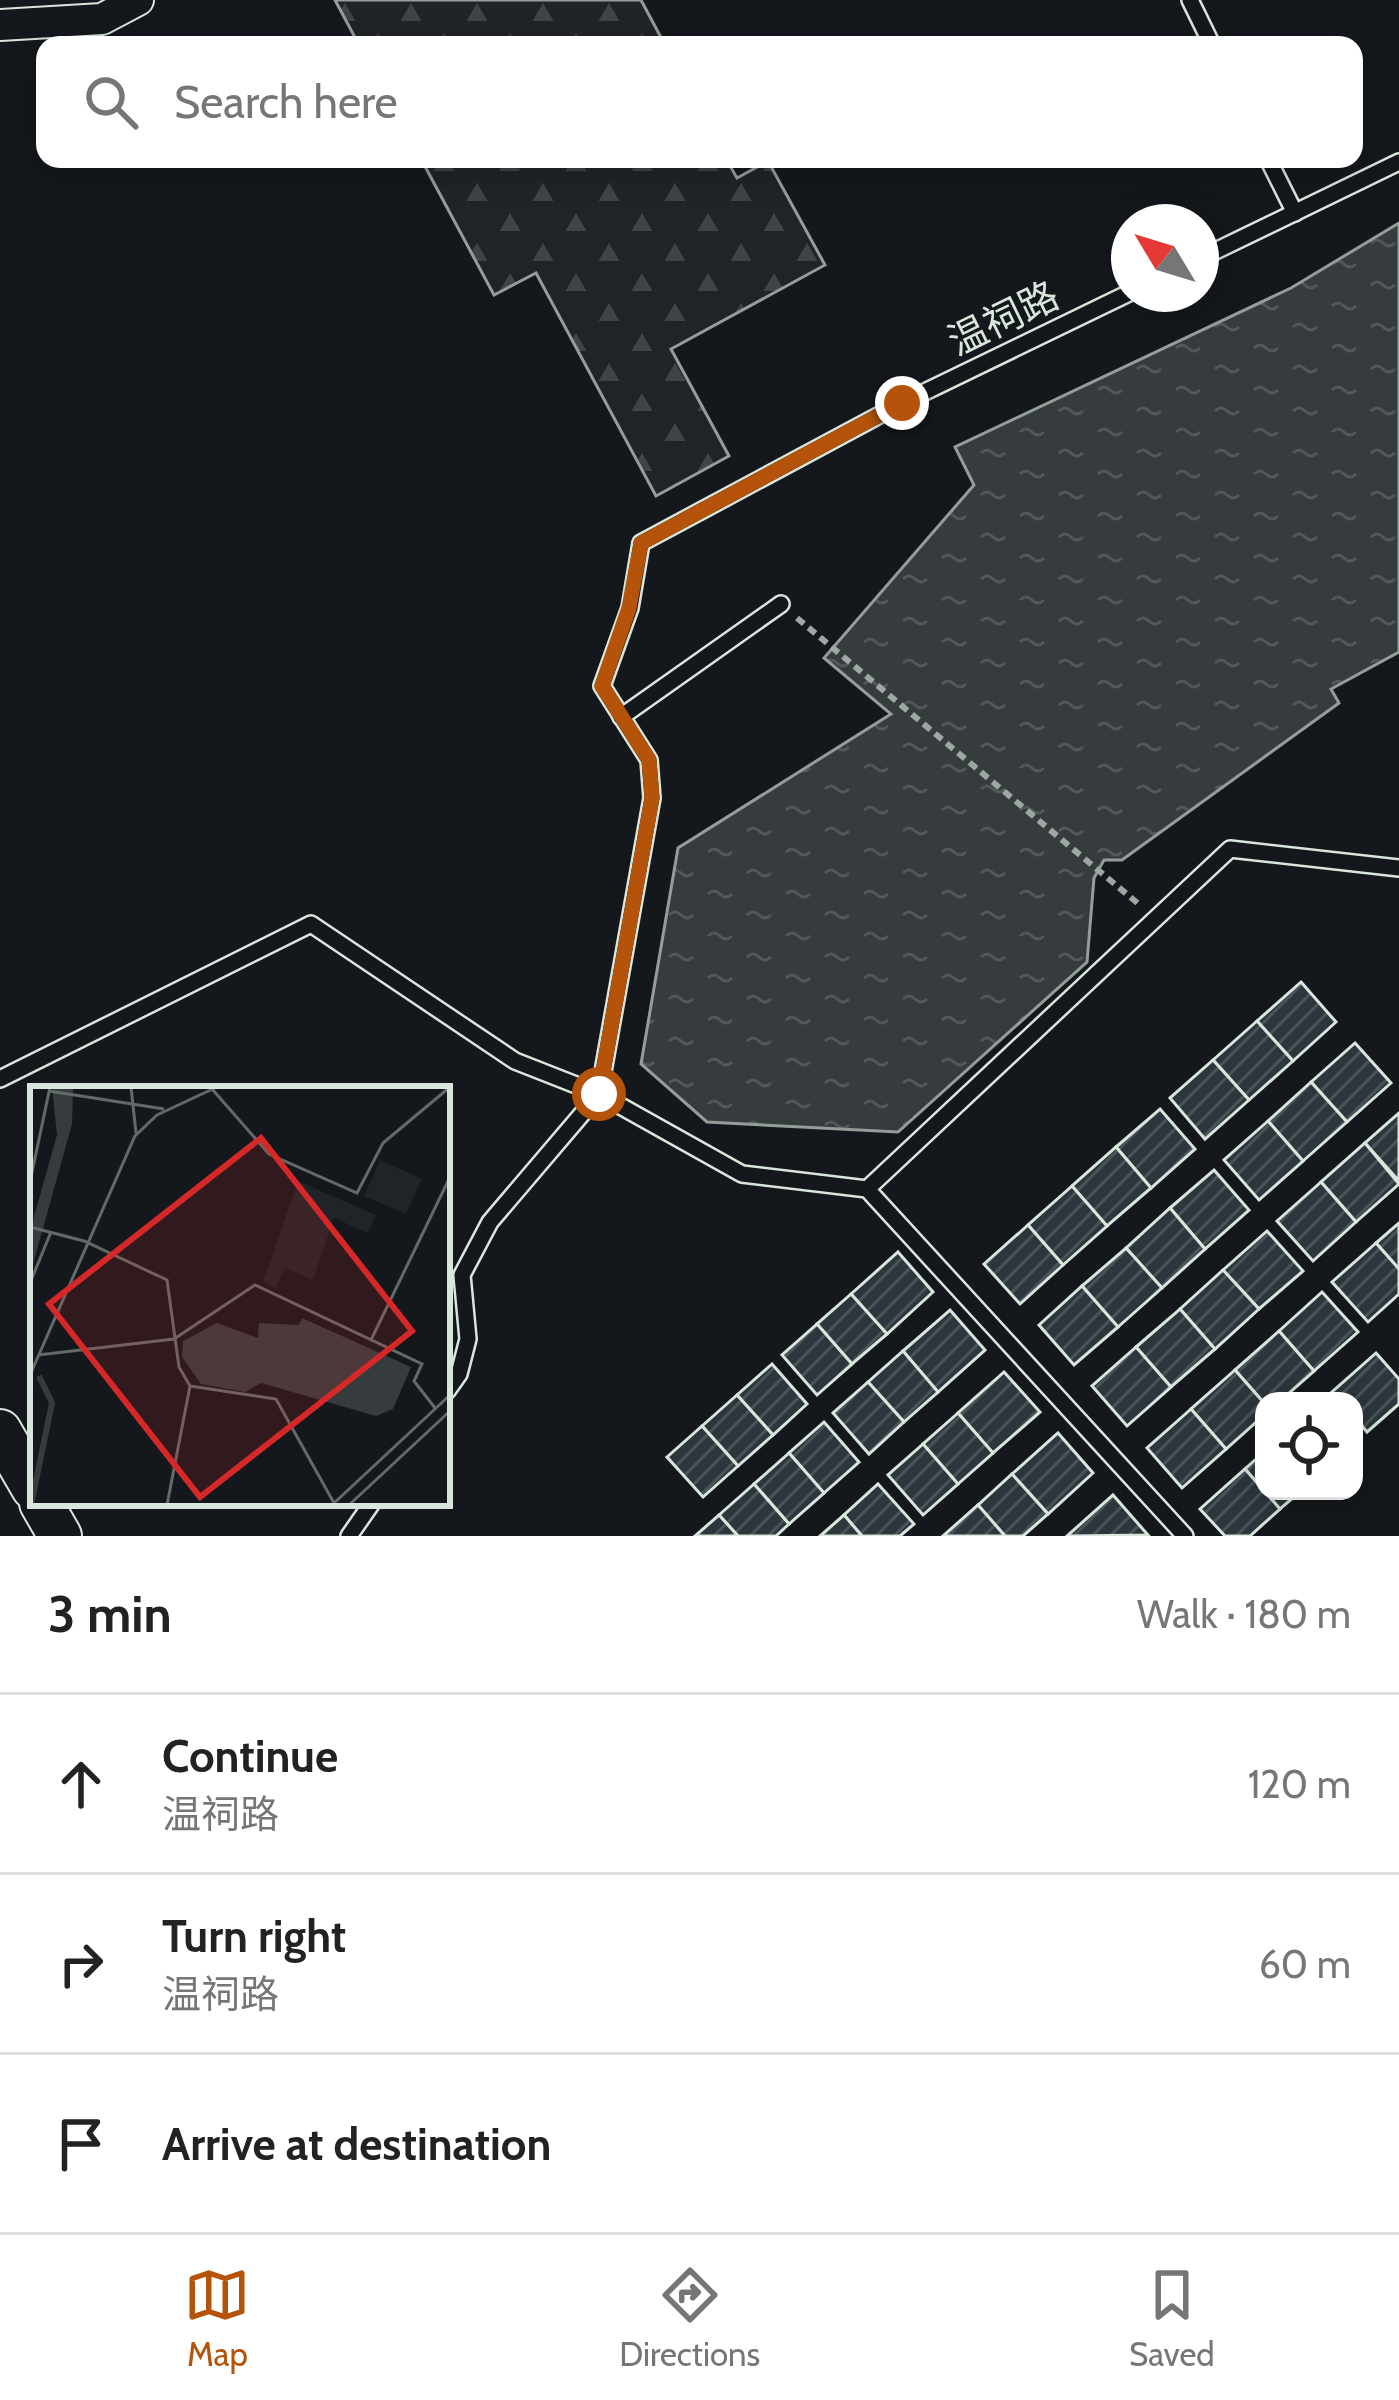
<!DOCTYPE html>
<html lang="en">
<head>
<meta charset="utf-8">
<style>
	:root { --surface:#fff; --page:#f6f6f6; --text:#222; --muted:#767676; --line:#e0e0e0; --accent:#b45309 }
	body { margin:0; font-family:Cabin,"Noto Sans SC",sans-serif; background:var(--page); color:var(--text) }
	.controls { position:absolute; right:36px; bottom:36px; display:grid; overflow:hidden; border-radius:24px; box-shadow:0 6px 30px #0003 }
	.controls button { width:108px; height:108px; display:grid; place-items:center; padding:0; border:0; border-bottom:3px solid var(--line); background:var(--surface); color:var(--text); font:60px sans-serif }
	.compass { position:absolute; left:1111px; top:204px; width:108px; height:108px; border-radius:50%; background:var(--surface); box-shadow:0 6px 30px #0003; rotate:308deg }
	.stop { position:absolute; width:36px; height:36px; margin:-27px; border:9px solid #b45309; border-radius:50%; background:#fff }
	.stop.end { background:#b45309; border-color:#fff; box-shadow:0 3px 12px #0008 }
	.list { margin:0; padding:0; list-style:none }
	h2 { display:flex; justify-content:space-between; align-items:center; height:156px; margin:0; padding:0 48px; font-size:51px }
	h2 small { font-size:39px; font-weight:400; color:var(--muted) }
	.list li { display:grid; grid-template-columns:78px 1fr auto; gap:36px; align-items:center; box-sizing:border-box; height:180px; padding:0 48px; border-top:3px solid var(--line) }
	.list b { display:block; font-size:45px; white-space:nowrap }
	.list p { margin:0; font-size:39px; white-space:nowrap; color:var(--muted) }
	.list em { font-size:39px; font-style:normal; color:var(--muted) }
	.icon { flex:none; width:66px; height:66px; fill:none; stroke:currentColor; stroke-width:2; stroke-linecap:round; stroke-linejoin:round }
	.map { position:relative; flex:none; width:1399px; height:1536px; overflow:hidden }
	.search { position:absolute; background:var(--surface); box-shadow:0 6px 30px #0003; left:36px; right:36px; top:36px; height:132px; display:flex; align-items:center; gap:30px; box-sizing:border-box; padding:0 42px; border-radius:24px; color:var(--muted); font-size:45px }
	.sheet { height:696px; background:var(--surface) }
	nav { display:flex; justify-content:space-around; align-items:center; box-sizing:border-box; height:168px; border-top:3px solid var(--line); background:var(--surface); font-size:33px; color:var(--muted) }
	nav a { display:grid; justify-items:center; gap:6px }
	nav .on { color:var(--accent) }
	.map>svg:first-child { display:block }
	.forest { fill:url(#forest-firs); stroke:#939e99; stroke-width:3 }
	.water { fill:url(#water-ripples); stroke:#939e99; stroke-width:3 }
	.building { fill:url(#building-hatch); stroke:#d8e6dc; stroke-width:3 }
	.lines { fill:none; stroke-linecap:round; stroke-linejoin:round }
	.lane-casing { stroke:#d8e6dc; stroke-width:20 }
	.street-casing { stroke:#d8e6dc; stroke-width:34 }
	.secondary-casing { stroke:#d8e6dc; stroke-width:46 }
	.path { stroke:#9da8a2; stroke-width:6; stroke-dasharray:9 6; stroke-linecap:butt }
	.lane { stroke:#14181c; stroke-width:15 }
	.street { stroke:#14181c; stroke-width:30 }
	.secondary { stroke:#14181c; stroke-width:42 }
	.route { stroke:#b45309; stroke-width:15 }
	.labels { text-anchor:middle; stroke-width:9; stroke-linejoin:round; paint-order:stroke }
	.street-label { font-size:39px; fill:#d8e6dc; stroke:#14181c }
	.inset-river { fill:none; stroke:#363b3e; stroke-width:6 }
	.inset-road { fill:none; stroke:#626a69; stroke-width:3 }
	.view { fill:#d62828; fill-opacity:0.15; stroke:#d62828; stroke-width:6 }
	.inset-edge { fill:none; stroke:#d8e6dc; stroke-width:6 }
</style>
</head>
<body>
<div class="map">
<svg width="1399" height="1536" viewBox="0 0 1399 1536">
	<defs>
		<pattern id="forest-firs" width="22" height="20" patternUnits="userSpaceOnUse" patternTransform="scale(3)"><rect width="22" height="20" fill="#202428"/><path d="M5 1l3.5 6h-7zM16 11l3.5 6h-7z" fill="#404447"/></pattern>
		<pattern id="water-ripples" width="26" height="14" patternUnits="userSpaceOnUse" patternTransform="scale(3)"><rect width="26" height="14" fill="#363b3e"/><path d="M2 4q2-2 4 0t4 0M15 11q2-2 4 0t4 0" fill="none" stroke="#525759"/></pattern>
		<pattern id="building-hatch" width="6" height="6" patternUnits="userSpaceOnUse" patternTransform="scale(3)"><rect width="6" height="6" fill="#2c363c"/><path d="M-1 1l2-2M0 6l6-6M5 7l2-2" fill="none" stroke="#4a5358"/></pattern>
	</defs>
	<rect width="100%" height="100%" fill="#14181c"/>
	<g class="forest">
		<path d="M335 0H641L665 45H359Z"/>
		<path d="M421 159H726L737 178 768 161 825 265 671 349 729 456 656 496 536 273 494 295Z"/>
	</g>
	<path class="water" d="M1399 223V652L1331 689 1339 703 1122 860H1104L1094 878 1087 962 898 1132 707 1122 641 1064 678 848 891 714 824 658 974 485 955 447 1291 288Z"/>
	<g class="building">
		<path d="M1301 982 1336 1022 1293 1061 1257 1021Z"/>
		<path d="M1257 1021 1293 1061 1249 1100 1213 1060Z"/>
		<path d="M1355 1043 1391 1083 1347 1122 1311 1082Z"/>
		<path d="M1213 1060 1249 1100 1205 1139 1170 1098Z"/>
		<path d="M1311 1082 1347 1122 1303 1161 1268 1121Z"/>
		<path d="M1160 1109 1195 1149 1151 1188 1116 1147Z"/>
		<path d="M1399 1113V1181L1365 1143Z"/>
		<path d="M1268 1121 1303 1161 1259 1200 1224 1160Z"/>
		<path d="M1365 1143 1399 1184 1356 1222 1321 1182Z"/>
		<path d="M1116 1147 1151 1188 1107 1226 1072 1186Z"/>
		<path d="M1214 1170 1249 1210 1205 1249 1170 1208Z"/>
		<path d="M1321 1182 1356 1222 1313 1261 1277 1221Z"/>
		<path d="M1072 1186 1107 1226 1063 1265 1028 1225Z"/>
		<path d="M1170 1208 1205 1249 1162 1288 1126 1248Z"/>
		<path d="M1399 1223V1269L1376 1243Z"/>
		<path d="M1028 1225 1063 1265 1020 1304 984 1264Z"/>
		<path d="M1267 1231 1303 1271 1259 1309 1223 1270Z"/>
		<path d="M1376 1243 1399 1269V1294L1368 1322 1332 1282Z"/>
		<path d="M1126 1248 1162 1288 1118 1327 1082 1286Z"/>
		<path d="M898 1252 933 1292 887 1334 851 1294Z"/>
		<path d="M1223 1270 1259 1309 1215 1349 1180 1309Z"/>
		<path d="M1082 1286 1118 1327 1074 1365 1039 1325Z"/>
		<path d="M1322 1292 1358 1332 1314 1371 1279 1331Z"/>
		<path d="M851 1294 887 1334 852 1364 817 1324Z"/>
		<path d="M1180 1309 1215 1349 1171 1387 1136 1347Z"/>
		<path d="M950 1310 985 1350 938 1392 903 1351Z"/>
		<path d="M817 1324 852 1364 817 1395 782 1355Z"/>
		<path d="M1279 1331 1314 1371 1280 1401 1264 1403 1235 1370Z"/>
		<path d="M1136 1347 1171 1387 1127 1426 1092 1386Z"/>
		<path d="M903 1351 938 1392 904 1422 868 1382Z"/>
		<path d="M1376 1353 1399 1379V1404L1367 1432 1354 1416V1401H1340L1332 1392Z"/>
		<path d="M772 1364 807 1404 773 1435 737 1395Z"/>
		<path d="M1235 1370 1264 1403V1415L1226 1449 1191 1409Z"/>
		<path d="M1004 1372 1040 1412 993 1453 958 1413Z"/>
		<path d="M868 1382 904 1422 869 1454 833 1413Z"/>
		<path d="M737 1395 773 1435 738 1466 702 1426Z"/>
		<path d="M1191 1409 1226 1449 1182 1488 1147 1448Z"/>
		<path d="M958 1413 993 1453 958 1484 923 1444Z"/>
		<path d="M824 1422 859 1462 824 1493 789 1453Z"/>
		<path d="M702 1426 738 1466 703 1497 667 1457Z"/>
		<path d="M1058 1433 1093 1473 1048 1514 1012 1474Z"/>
		<path d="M923 1444 958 1484 923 1515 888 1475Z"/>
		<path d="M1264 1452V1491H1301L1280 1509 1245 1469Z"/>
		<path d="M789 1453 824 1493 789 1524 754 1484Z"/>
		<path d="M1245 1469 1280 1509 1250 1536H1225L1200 1509Z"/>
		<path d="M1012 1474 1048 1514 1023 1536H1005L978 1505Z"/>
		<path d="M754 1484 789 1524 776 1536H738L719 1515Z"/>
		<path d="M878 1484 914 1524 900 1536H862L844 1515Z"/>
		<path d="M1113 1495 1148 1535 1067 1536Z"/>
		<path d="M978 1505 1005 1536H943Z"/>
		<path d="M719 1515 738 1536H695Z"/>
		<path d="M844 1515 862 1536H820Z"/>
	</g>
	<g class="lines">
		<g class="lane-casing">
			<g id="lane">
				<path d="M1190 0 1212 45"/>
				<path d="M1268 159 1295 213"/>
				<path d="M1201 258 1399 162"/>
				<path d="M621 717 781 604"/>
				<path d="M0 1079 311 924 515 1061 599 1094 742 1174 867 1189 1185 1536"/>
				<path d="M867 1189 1230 849 1399 868"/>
				<path d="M447 1391 459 1374 468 1339 462 1275 490 1222 599 1094 652 798 649 760 602 686 630 608 641 543 902 403 1129 293"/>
				<path d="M349 1536 372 1503"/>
			</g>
		</g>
		<g class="street-casing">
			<path id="street" d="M0 25 102 19 138 0"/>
		</g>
		<g class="secondary-casing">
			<g id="secondary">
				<path d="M0 1431 33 1488"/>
				<path d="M41 1503 60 1536"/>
			</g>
		</g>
		<path class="path" d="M797 618 1141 906"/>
		<use href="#lane" class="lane"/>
		<use href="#street" class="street"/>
		<use href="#secondary" class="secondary"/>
	</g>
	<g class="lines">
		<path class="route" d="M599 1094 652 798 649 760 602 686 629 608 641 543 902 403"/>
	</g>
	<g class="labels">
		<g class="street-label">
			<text transform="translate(1003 318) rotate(-26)" y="14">温祠路</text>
		</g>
	</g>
	<g transform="translate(30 1086)">
		<rect width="420" height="420" fill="#14181c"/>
		<path d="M350 74 392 93 376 128 334 110ZM268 95 346 129 338 147 304 132 283 194 255 182 246 202 233 196Z" fill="#202428"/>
		<path d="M22 1H43L42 38 0 189V145L27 49ZM272 232 381 281 363 323 346 330 231 297 215 306 171 298 152 271 153 255 187 237 228 252 229 237 269 239Z" fill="#363b3e"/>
		<path class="inset-river" d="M1 419 22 317 9 290"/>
		<path class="inset-road" d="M101 1 106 47M182 3 239 68 327 107 353 57 420 1M19 5 134 23M0 96 20 1M0 141 54 155 137 194 149 281 160 300 137 419M0 197 21 146M341 254 420 91M8 269 144 253 225 199 392 278 384 295 405 322M0 289 105 50 127 29 187 1M160 300 246 313 304 417M302 419 420 309M319 419 420 325"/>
		<path class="view" d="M231 52 382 245 170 411 19 218Z"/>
		<rect width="420" height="420" class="inset-edge"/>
	</g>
</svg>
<div class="controls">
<button><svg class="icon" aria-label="locate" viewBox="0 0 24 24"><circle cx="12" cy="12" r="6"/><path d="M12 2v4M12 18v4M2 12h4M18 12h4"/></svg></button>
</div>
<svg class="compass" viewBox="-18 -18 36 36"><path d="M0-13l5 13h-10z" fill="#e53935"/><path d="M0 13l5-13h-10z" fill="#767676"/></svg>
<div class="stop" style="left:599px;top:1094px"></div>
<div class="stop end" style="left:902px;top:403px"></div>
<div class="search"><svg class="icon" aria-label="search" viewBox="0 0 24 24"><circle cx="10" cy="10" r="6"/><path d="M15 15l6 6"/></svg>Search here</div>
</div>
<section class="sheet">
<h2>3 min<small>Walk · 180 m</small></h2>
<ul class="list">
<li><svg class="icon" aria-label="ahead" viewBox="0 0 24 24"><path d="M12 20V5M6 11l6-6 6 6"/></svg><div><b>Continue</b><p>温祠路</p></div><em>120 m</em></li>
<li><svg class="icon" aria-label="right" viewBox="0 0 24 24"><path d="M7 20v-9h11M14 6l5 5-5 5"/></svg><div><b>Turn right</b><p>温祠路</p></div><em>60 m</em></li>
<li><svg class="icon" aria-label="arrive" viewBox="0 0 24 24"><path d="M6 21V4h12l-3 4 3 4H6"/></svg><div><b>Arrive at destination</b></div></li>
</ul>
</section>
<nav>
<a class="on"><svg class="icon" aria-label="map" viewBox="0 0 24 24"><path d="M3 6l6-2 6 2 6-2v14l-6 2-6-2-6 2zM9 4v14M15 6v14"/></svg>Map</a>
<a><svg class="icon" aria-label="directions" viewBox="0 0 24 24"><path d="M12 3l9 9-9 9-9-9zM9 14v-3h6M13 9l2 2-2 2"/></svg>Directions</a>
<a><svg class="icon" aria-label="saved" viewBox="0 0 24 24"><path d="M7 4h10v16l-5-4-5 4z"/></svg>Saved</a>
</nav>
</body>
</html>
